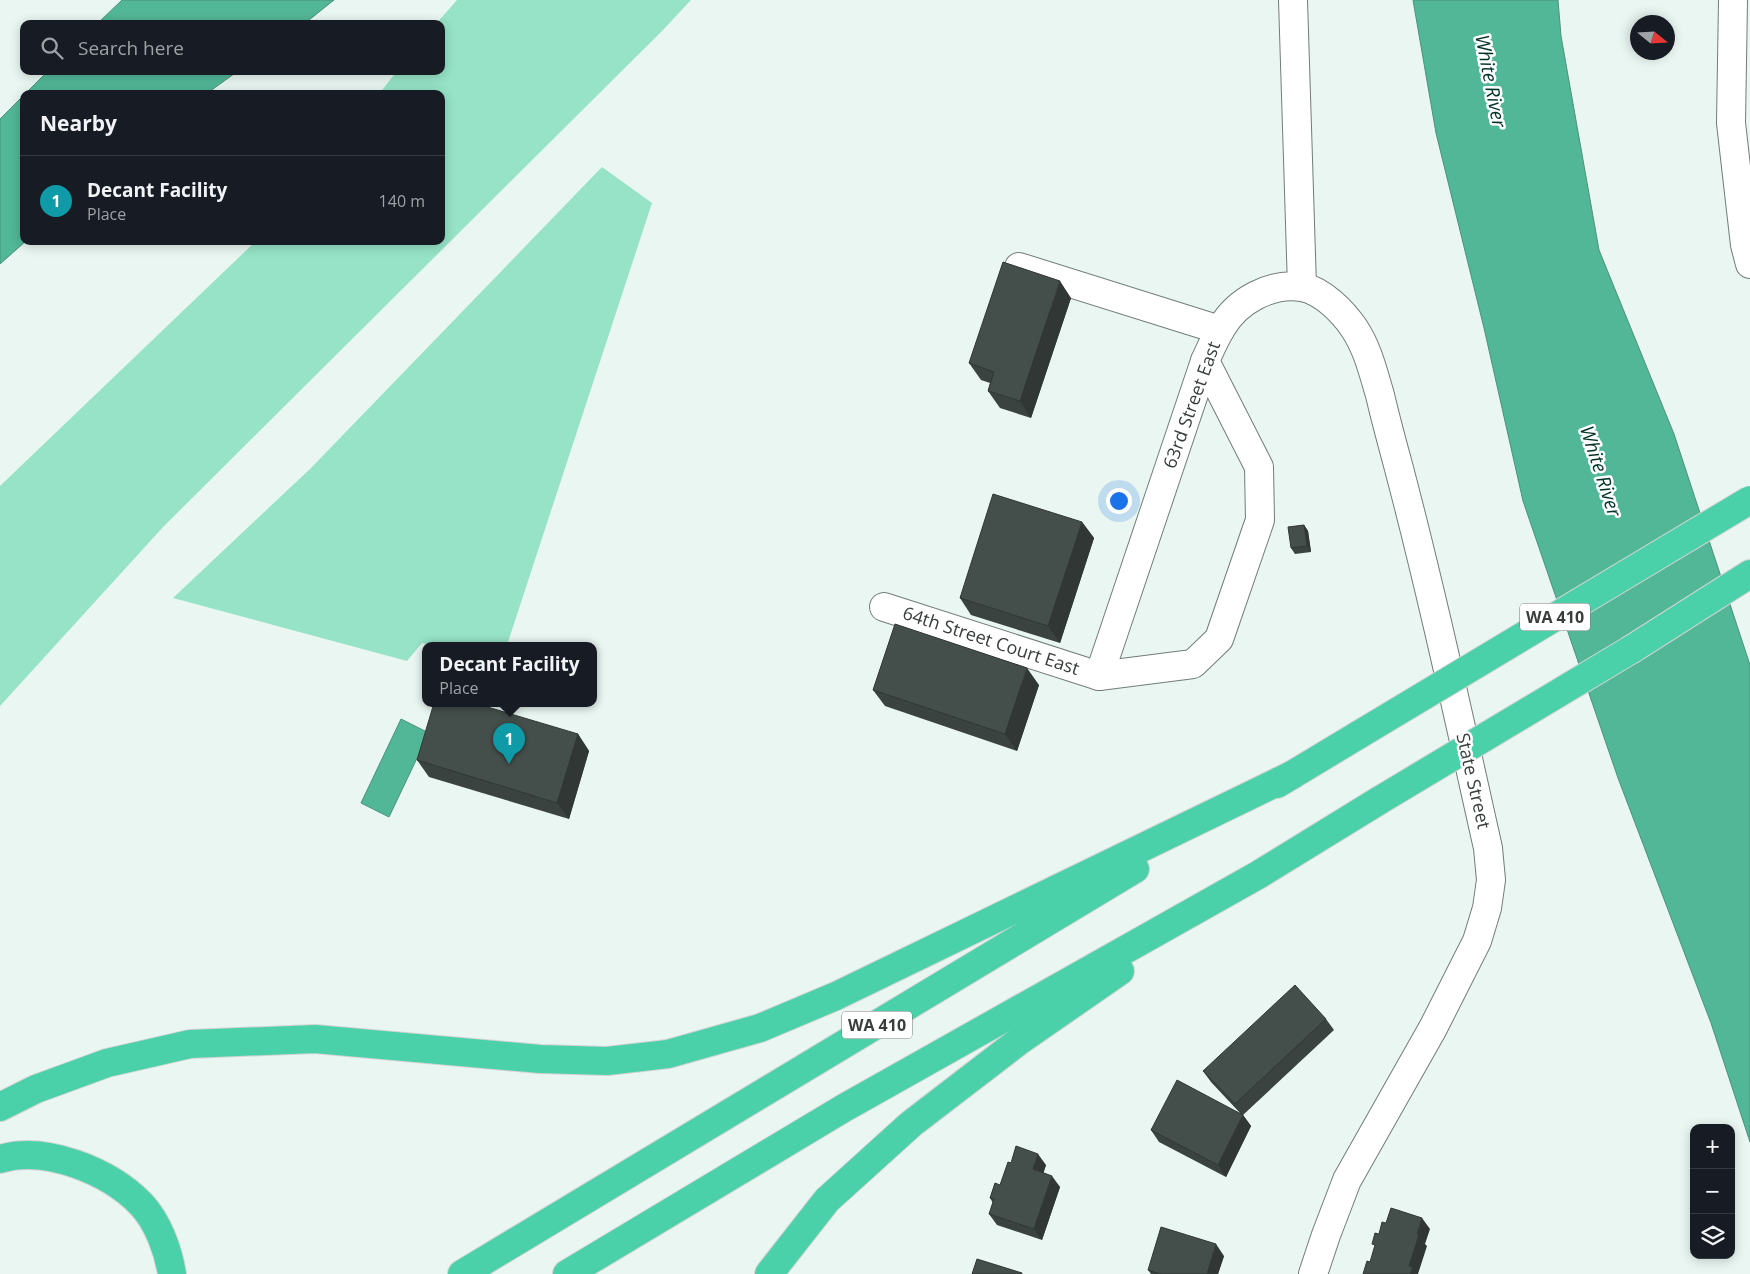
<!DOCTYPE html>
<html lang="en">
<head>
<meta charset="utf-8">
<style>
	:root { --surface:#171b24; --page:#20242c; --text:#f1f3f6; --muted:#9ea1a6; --line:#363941; --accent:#c5448c }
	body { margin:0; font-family:"Open Sans",sans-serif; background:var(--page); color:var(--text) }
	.controls { position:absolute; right:15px; bottom:15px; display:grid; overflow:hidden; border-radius:10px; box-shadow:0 2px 12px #0003 }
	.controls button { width:45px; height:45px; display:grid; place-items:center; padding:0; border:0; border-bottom:1px solid var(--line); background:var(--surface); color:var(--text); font:25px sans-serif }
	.compass { position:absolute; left:1630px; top:15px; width:45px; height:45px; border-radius:50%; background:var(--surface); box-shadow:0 2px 12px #0003; rotate:108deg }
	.you { position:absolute; left:1118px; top:500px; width:18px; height:18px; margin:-12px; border:4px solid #fff; border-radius:50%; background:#1a73e8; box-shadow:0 0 0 8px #1a73e833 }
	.badge { display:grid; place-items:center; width:32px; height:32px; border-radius:50%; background:var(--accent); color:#fff; font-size:16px; font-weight:700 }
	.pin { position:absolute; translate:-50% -41px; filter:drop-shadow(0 1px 2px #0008) }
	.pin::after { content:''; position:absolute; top:26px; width:18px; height:15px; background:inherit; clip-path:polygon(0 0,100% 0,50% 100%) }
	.popup { position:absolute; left:422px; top:642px; width:175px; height:65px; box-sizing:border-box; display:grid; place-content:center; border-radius:10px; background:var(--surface); filter:drop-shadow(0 1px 4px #0005); font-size:16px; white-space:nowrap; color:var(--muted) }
	.popup b { font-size:19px; color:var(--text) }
	.popup::after { content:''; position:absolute; left:50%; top:100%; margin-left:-10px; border:10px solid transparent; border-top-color:var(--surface) }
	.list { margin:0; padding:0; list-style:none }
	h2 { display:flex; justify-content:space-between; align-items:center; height:65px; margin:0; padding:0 20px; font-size:21px }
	h2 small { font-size:16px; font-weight:400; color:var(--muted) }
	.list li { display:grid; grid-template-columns:32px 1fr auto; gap:15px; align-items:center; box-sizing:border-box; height:90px; padding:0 20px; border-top:1px solid var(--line) }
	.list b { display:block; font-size:19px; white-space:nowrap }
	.list p { margin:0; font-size:16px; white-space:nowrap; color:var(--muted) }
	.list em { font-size:16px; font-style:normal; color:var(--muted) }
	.icon { flex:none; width:28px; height:28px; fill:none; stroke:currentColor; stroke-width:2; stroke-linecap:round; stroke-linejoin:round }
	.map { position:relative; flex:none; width:1750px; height:1274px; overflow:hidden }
	.search { position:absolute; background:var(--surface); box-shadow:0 2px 12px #0003; left:20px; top:20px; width:425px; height:55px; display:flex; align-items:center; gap:12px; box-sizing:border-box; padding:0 18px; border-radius:10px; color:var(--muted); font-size:19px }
	.panel { position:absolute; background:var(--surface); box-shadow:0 2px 12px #0003; left:20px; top:90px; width:425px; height:155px; border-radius:10px }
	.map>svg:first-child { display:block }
	.green { fill:#96e3c7 }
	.water { fill:#52b797; stroke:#4a927b }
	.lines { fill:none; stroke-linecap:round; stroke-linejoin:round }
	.minor-casing { stroke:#727d78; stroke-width:30 }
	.highway-casing { stroke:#d3d4d4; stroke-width:30 }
	.minor { stroke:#fff; stroke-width:28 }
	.highway { stroke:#4bd1a9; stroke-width:28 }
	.highway-bridge-casing { stroke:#d3d4d4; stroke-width:30; stroke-linecap:butt }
	.highway-bridge { stroke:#4bd1a9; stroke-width:28 }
	.wall { fill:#3a4340 }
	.shaded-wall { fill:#303734 }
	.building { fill:#444e4a; stroke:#303734 }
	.labels { text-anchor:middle; stroke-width:5; stroke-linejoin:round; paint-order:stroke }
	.shield { fill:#fff; stroke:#747776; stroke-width:1 }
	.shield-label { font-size:16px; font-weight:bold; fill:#383d3b }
	.street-label { font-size:18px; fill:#383d3b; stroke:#fff }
	.water-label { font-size:19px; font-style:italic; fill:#023225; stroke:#fff }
</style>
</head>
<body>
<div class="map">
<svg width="1750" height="1274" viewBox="0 0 1750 1274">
	<rect width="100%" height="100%" fill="#e9f6f1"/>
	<g class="green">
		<path d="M457 0H691L662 31 164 526 0 706V486L256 241H441V94H379L397 71H441V24H436Z"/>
		<path d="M602 167 652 203 507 645H431L422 643 407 661 173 598 311 468Z"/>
	</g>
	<g class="water">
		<path d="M122 0H334L304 24H97Z"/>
		<path d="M1413 0H1558L1561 36 1599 250 1674 434 1750 665V1142L1711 1023 1618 778 1523 501 1484 328 1436 133Z"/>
		<path d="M48 71H238L206 94H25Z"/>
		<path d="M24 95V241H26L0 264V119Z"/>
		<path d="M401 719 429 733 389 817 361 803Z"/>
	</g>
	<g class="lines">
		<g class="minor-casing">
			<g id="minor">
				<path d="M1293 0 1302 287"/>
				<path d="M1733 0 1731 123 1745 245 1750 264"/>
				<path d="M1019 267 1220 330"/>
				<path d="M884 607 1099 676 1193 664 1219 639 1260 520 1259 467 1205 361"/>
				<path d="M1099 676 1205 361C1210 350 1215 338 1222 327 1237 301 1271 282 1302 287 1323 291 1343 312 1354 328 1368 349 1373 372 1380 395 1385 417 1391 439 1397 461 1431 589 1459 719 1488 848L1491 880 1487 908 1477 941 1433 1028 1347 1180 1326 1235 1313 1274"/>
			</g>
		</g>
		<g class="highway-casing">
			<g id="highway">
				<path d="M1632 649 1750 574"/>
				<path d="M1277 784 1360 734"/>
				<path d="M0 1107 36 1089 107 1063 190 1044 315 1039 540 1059 607 1061 668 1054 760 1028 836 996 1292 775"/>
				<path d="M0 1159C45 1145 109 1171 141 1204 158 1222 168 1250 172 1274"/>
				<path d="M462 1274 1135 869"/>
				<path d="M567 1274 844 1108 1258 875 1380 800"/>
				<path d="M769 1274 827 1200 911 1124 1019 1041 1120 971"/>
			</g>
		</g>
		<use href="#minor" class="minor"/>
		<use href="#highway" class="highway"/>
		<g class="highway-bridge-casing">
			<g id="highway-bridge">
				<path d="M1360 734 1750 500"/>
				<path d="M1380 800 1632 649"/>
			</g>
		</g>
		<use href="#highway-bridge" class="highway-bridge"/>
	</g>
	<g class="wall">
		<path d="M1071 298 1031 418 1000 408 988 391 990 383 981 380 969 363Z"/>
		<path d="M1082 522 1094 538 1060 643 971 615 960 598Z"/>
		<path d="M1304 525 1308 531 1311 552 1295 554 1291 548Z"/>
		<path d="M1039 685 1017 751 885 706 873 690Z"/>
		<path d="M578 734 589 751 569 819 429 777 417 760Z"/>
		<path d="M1326 1019 1334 1030 1243 1115 1251 1126 1226 1177 1159 1142 1151 1130 1240 1113 1211 1082 1203 1071Z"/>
		<path d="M1011 1163 1046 1165 1043 1173 1060 1187 1042 1240 997 1225 989 1214 993 1203 990 1198 1000 1185Z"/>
		<path d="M1224 1256 1218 1274H1151L1148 1270Z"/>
	</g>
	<g class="shaded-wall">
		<path d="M1060 281 1071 298 1031 418 1020 401Z"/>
		<path d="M1082 522 1094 538 1060 643 1048 626Z"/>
		<path d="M1304 525 1308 531 1311 552 1307 546Z"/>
		<path d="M1027 668 1039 685 1017 751 1005 734Z"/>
		<path d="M578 734 589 751 569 819 557 803Z"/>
		<path d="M1243 1115 1251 1126 1226 1177 1218 1165Z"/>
		<path d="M1038 1154 1046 1165 1041 1181 1033 1169Z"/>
		<path d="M1052 1176 1060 1187 1042 1240 1034 1229Z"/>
		<path d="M1422 1218 1430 1229 1425 1244 1427 1246 1418 1274H1410L1409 1266 1417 1234Z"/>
		<path d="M1216 1244 1224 1256 1218 1274H1207Z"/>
	</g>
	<g class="building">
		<path d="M1003 262 1060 281 1020 401 988 391 994 372 969 363Z"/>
		<path d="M993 494 1082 522 1048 626 960 598Z"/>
		<path d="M1304 525 1307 546 1291 548 1288 527Z"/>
		<path d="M895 624 1027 668 1005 734 873 690Z"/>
		<path d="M434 703H474L578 734 557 803 417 760Z"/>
		<path d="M1295 985 1326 1019 1235 1104 1203 1071Z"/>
		<path d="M1177 1080 1243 1115 1218 1165 1151 1130Z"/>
		<path d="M1016 1146 1038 1154 1033 1169 1052 1176 1034 1229 989 1214 994 1199 990 1198 995 1183 1000 1185 1008 1162 1011 1163Z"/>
		<path d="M1391 1208 1422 1218 1417 1234 1419 1235 1409 1266 1413 1267 1410 1274H1363L1367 1261 1370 1262 1375 1245 1372 1244 1375 1233 1379 1234 1382 1222 1386 1223Z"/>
		<path d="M1161 1227 1216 1244 1207 1274H1161L1148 1270Z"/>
		<path d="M977 1259 1022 1273V1274H972Z"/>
	</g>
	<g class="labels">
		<g class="shield">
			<rect x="1520" y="603.5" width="70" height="27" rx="4"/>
			<rect x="842" y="1011.5" width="70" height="27" rx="4"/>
		</g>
		<g class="shield-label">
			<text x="1555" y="623">WA 410</text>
			<text x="877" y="1031">WA 410</text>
		</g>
		<g class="street-label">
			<text transform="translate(1192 405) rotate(-70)" y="6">63rd Street East</text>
			<text transform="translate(991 641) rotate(18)" y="6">64th Street Court East</text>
			<text transform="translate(1473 781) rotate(77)" y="6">State Street</text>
		</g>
		<g class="water-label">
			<text transform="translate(1491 81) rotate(79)" y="7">White River</text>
			<text transform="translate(1601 471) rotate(72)" y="7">White River</text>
		</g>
	</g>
</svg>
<div class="controls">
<button>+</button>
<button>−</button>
<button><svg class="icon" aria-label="layers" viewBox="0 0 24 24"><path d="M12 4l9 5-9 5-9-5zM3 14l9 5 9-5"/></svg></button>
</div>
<svg class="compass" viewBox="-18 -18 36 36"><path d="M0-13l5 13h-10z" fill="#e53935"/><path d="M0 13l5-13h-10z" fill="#9ea1a6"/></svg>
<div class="you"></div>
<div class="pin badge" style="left:509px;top:764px;background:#0f9aa8">1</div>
<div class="popup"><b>Decant Facility</b>Place</div>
<div class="search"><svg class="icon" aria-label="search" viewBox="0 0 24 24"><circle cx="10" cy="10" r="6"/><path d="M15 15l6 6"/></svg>Search here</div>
<section class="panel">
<h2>Nearby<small></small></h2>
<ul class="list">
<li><span class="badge" style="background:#0f9aa8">1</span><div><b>Decant Facility</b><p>Place</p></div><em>140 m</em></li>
</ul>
</section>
</div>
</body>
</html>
